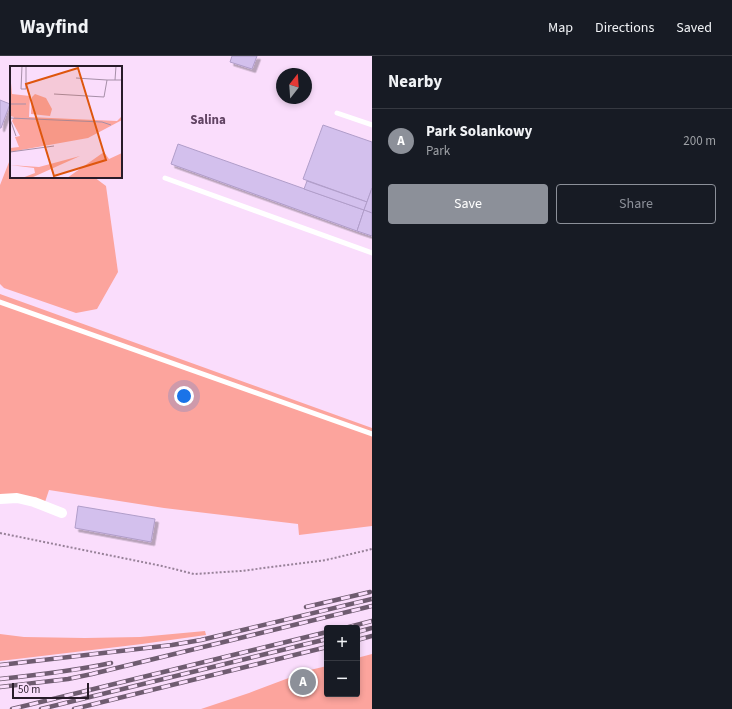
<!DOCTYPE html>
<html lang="en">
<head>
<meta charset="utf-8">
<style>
	:root { --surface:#171b24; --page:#20242c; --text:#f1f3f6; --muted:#9ea1a6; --line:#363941; --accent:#8c9099 }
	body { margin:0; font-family:"Source Sans 3",sans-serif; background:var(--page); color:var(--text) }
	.controls { position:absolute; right:12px; bottom:12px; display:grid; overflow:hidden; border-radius:4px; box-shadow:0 2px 6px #0003 }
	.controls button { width:36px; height:36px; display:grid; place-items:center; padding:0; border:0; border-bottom:1px solid var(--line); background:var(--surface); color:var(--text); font:20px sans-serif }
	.compass { position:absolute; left:276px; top:12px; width:36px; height:36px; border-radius:50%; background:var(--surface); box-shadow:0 2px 6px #0003; rotate:17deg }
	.scale { position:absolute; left:12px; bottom:10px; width:77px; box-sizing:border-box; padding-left:4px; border:2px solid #281b29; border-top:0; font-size:11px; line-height:14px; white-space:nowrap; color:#281b29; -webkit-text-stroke:3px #faddfc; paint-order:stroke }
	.you { position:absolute; left:184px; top:340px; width:14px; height:14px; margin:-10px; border:3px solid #fff; border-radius:50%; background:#1a73e8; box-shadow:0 0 0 6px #1a73e833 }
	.badge { display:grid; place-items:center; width:26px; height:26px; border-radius:50%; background:var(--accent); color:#fff; font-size:13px; font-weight:700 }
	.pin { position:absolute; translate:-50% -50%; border:2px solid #fff; box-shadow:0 1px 4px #0006 }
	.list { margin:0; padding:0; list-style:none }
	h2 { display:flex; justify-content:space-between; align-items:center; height:52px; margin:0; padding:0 16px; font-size:17px }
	h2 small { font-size:13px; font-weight:400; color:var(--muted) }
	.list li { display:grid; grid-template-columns:26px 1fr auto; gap:12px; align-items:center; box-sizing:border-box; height:64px; padding:0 16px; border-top:1px solid var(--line) }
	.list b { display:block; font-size:15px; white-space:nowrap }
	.list p { margin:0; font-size:13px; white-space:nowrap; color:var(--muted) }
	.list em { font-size:13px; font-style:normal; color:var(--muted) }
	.actions { display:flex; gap:8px; padding:12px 16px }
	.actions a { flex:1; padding:9px 0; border:1px solid var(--accent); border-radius:4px; text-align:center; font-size:14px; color:var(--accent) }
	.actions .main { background:var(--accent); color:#fff }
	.map { position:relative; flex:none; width:372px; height:653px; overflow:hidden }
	header { display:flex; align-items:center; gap:24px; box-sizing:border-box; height:56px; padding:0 20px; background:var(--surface); border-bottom:1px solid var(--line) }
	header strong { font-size:19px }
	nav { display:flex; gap:22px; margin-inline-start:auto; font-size:14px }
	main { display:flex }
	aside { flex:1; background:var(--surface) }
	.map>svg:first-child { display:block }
	.green { fill:#fca49d }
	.building { fill:#d3c0ed; stroke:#b09dc9; filter:url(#shadow) }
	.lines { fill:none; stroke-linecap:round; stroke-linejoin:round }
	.path { stroke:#978198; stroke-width:2; stroke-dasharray:2 2; stroke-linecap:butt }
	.service { stroke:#fff; stroke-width:5 }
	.minor { stroke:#fff; stroke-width:10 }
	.rail-casing { stroke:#6f5c70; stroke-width:4.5 }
	.rail { stroke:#faddfc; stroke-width:3; stroke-dasharray:9; stroke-linecap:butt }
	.labels { text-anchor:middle; stroke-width:3.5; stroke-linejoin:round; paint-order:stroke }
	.neighbourhood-label { font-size:13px; font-weight:bold; fill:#624464; stroke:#faddfc }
	.inset-road { fill:none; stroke:#a68fa8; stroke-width:1 }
	.view { fill:#de560d; fill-opacity:0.15; stroke:#de560d; stroke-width:2 }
	.inset-edge { fill:none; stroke:#281b29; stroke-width:2 }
</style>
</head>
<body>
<header>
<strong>Wayfind</strong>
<nav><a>Map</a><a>Directions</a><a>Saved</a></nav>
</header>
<main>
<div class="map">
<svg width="372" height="653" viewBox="0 0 372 653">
	<defs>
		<filter id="shadow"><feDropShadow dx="3.5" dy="3.5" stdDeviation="0" flood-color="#0004"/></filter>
	</defs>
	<rect width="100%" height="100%" fill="#faddfc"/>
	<g class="green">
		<path d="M11 101V121H94L106 130 118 216 97 253 76 257 4 232 0 228V129Z"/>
		<path d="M0 238 372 372V470L299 479 298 468 164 452 49 434 45 446 0 439Z"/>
		<path d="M205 575 206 579 142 588 0 605V578L24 581 85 582 140 581Z"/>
		<path d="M372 598V653H201L249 637 310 614 327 610V638H357V602Z"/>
	</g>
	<g class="building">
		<path d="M232 0H257L252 13 230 6Z"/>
		<path d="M0 44 10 48 1 72H0Z"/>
		<path d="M323 69 372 86V132L367 146 303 123Z"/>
		<path d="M178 88 364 154 357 175 171 108Z"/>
		<path d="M307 125 367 146 364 154 304 133Z"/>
		<path d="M372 132V157L364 154Z"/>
		<path d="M364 154 372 157V180L357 175Z"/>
		<path d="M78 450 155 463 151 486 75 472Z"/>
	</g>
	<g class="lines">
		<path class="path" d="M0 477 162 510 194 518 241 515 326 504 372 493"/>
		<g class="service">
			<path d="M337 57 372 69"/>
			<path d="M165 122 372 197"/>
			<path d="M0 246 372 378"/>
		</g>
		<path class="minor" d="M0 443 17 442 34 446 62 457"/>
		<g class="rail-casing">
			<g id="rail">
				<path d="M306 551 370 536"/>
				<path d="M345 572 372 565"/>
				<path d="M357 576 372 572"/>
				<path d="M357 584 372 580"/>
				<path d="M0 609 172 589 201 584 372 543"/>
				<path d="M0 623C37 619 74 615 111 607"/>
				<path d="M0 631 68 623 92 618 372 550"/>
				<path d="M12 653 327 576"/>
				<path d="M41 653 327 583"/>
				<path d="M74 653 327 591"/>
			</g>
		</g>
		<use href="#rail" class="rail"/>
	</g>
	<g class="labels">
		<g class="neighbourhood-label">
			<text x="208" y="68">Salina</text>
		</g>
	</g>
	<g transform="translate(10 10)">
		<rect width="112" height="112" fill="#faddfc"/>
		<path d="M0 6 2 28 20 30 19 51 107 55 112 50V54L78 72 0 86V82L9 81 5 71 10 70 2 55 4 51 0 50ZM25 28 36 32 42 43 40 50 21 48 22 31ZM94 86 99 93 112 87V112H57ZM70 90 21 112H12L25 107 24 102 0 99 29 101Z" fill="#fca49d"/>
		<path class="inset-road" d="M12 0 11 23H16V0M106 0 105 14H112M66 12 97 14M44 28 94 31 97 14H105M0 38H16M0 52 92 56 101 59M0 53 6 70M0 86 44 80"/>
		<path class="view" d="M68 2 96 94 44 110 16 18Z"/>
		<rect width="112" height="112" class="inset-edge"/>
	</g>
</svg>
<div class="controls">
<button>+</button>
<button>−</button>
</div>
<svg class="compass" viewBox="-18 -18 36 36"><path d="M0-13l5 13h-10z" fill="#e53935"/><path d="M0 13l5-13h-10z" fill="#9ea1a6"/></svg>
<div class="scale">50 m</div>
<div class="you"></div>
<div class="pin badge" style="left:303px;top:626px">A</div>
</div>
<aside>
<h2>Nearby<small></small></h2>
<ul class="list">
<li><span class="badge">A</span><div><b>Park Solankowy</b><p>Park</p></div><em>200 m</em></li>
</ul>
<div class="actions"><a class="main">Save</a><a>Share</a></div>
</aside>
</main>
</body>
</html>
